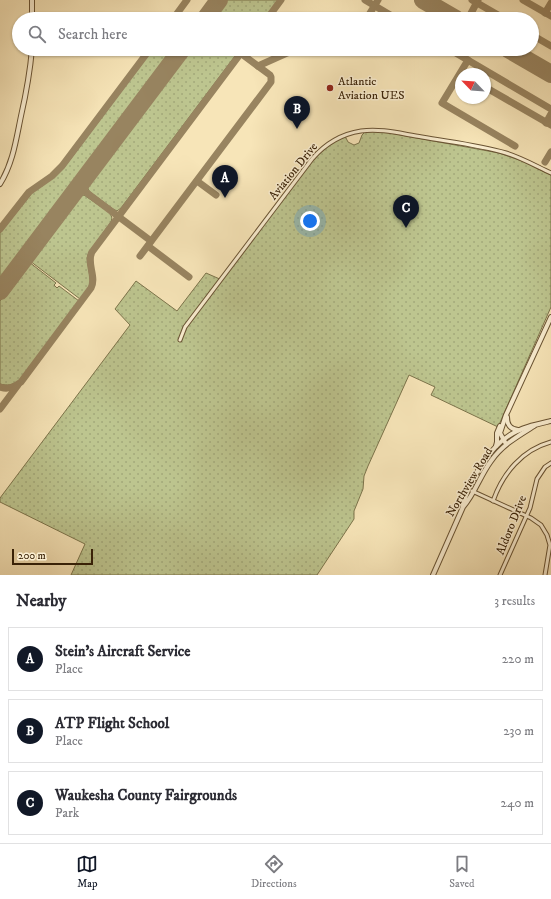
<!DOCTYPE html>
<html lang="en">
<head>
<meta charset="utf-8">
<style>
	:root { --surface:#fff; --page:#f7f7f7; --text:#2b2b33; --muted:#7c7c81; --line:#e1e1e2; --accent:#111827 }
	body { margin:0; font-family:"IM FELL DW Pica",serif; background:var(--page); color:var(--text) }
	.compass { position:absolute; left:455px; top:68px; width:36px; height:36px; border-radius:50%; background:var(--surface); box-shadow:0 1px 3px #0004; rotate:295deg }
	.scale { position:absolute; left:12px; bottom:10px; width:81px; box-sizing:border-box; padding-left:4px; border:2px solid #3a2207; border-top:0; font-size:11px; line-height:14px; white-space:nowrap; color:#3a2207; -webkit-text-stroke:3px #faeed1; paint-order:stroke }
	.you { position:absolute; left:310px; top:221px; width:14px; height:14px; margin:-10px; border:3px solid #fff; border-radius:50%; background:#1a73e8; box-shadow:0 0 0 6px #1a73e833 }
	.badge { display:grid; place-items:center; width:26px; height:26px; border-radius:50%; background:var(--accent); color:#fff; font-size:13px; font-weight:700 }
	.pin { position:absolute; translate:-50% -33px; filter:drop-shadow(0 1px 2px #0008) }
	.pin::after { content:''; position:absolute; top:21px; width:14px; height:12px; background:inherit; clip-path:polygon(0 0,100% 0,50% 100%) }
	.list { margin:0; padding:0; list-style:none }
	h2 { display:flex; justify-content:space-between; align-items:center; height:52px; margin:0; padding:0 16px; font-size:17px }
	h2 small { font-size:13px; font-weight:400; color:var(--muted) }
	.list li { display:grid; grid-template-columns:26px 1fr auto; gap:12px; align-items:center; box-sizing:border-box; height:64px; margin:0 8px 8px; padding:0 8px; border:1px solid var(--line); border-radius:0px }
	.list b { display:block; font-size:15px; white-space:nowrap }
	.list p { margin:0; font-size:13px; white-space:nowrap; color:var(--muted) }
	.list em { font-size:13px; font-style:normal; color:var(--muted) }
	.icon { flex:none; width:22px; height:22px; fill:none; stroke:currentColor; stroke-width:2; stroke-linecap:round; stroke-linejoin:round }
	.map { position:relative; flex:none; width:551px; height:575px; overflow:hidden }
	.search { position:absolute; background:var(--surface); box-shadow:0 1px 3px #0004; left:12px; right:12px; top:12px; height:44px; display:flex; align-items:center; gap:10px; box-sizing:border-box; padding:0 14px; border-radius:22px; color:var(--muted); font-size:15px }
	.sheet { height:268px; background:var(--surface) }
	nav { display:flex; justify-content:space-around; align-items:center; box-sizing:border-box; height:56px; border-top:1px solid var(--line); background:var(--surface); font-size:11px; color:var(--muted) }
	nav a { display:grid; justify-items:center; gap:2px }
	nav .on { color:var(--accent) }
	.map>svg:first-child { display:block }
	.green { fill:url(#green-dots); stroke:#7c744b }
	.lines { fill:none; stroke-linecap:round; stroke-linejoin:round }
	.taxiway { stroke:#988460; stroke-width:7 }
	.runway { stroke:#988460; stroke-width:18 }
	.minor-casing { stroke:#695333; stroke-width:5 }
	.tertiary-casing { stroke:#695333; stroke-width:6 }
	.minor { stroke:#faeed1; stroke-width:3 }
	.tertiary { stroke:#faeed1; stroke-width:4 }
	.poi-dot { fill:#8f2418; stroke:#faeed1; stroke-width:1.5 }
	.labels { text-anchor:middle; stroke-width:3; stroke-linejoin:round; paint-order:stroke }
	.poi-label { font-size:12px; fill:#3a2207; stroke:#faeed1; text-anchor:start }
	.street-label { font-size:12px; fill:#3a2207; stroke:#faeed1 }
</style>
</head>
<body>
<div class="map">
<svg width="551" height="575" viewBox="0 0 551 575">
	<defs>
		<pattern id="green-dots" width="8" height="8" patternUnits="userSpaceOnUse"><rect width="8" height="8" fill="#bdc58f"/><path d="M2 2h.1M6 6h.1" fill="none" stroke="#a3a97a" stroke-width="1.8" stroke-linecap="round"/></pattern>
	</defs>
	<rect width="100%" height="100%" fill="#f7e5b8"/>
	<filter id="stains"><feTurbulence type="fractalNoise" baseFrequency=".005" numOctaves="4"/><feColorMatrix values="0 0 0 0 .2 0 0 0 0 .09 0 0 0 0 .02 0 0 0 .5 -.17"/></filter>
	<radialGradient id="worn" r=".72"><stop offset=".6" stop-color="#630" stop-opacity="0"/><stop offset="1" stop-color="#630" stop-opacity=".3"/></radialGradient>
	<g class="green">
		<path d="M227 0H278L264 19H212Z"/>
		<path d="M153 49H174L0 281V233L32 193 55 176 63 169Z"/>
		<path d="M190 49H231L234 52 235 56 121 208 117 211 113 209 90 192 88 189V184Z"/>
		<path d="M379 131 499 153 522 161 551 175V307L498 427 431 395 435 387 409 375 368 466 364 476 363 489 354 511V519L317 575H71L85 544 0 502V498L130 325 115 309 136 281 177 311 206 273 222 280 319 152 329 145 345 136 348 142 354 145 359 143 362 135 365 132Z"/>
		<path d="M84 195 110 213 112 218 111 222 89 252 87 258 91 284 80 299 30 261 79 197Z"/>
		<path d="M29 262 56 283 54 285 57 288 59 286 79 301 19 381C13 385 7 386 0 384V301Z"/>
	</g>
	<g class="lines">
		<g class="taxiway">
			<path d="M365 0 397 19"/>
			<path d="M472 0 505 19"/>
			<path d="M523 0 551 16"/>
			<path d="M545 13 551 3"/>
			<path d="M173 19 187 0"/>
			<path d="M267 19 281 0"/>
			<path d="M365 19 367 18 378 0"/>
			<path d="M468 19 478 0"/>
			<path d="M532 35 551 46"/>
			<path d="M449 49 551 109"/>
			<path d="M468 60 442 103 515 146"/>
			<path d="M258 66 296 49"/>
			<path d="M485 87 551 125"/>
			<path d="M546 123 551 114"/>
			<path d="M545 162 551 152"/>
			<path d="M197 181 216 195"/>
			<path d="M79 187 151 241"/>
			<path d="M0 229 29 192 52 176 62 166 150 49"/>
			<path d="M148 246 189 277"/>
			<path d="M140 256 271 82V77L270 75 235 49"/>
			<path d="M0 387C8 390 14 387 21 382L91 288C97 277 86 263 92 252L244 49"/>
			<path d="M0 409 18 385"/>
		</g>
		<g class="runway">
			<path d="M423 0 456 19"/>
			<path d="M205 19 219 0"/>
			<path d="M508 49 551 74"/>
			<path d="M0 291 182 49"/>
		</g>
		<g class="minor-casing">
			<g id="minor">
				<path d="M180 340 185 327 312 159C325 144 341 134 361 131 381 128 402 134 422 137 450 142 479 145 506 153 522 158 536 166 551 173"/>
				<path d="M472 491 531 518 541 525 547 535 550 545 545 575"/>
				<path d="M493 501C503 473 522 450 551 442"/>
				<path d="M500 575 530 508 537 479 545 467 551 463"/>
			</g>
		</g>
		<g class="tertiary-casing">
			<g id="tertiary">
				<path d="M32 19V0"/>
				<path d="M0 184C13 163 16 140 21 116 26 94 30 72 32 49"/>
				<path d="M507 417C507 425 510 429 518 430"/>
				<path d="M506 444 500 433 506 415 551 317"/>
				<path d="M496 446 497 442V433L500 426"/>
				<path d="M463 506C468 482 489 448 510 435 522 427 538 424 551 421"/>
				<path d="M433 575 463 507C475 493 480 476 491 461 502 445 518 436 534 426"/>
			</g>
		</g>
		<use href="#minor" class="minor"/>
		<use href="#tertiary" class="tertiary"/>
	</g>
	<circle class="poi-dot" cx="330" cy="88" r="4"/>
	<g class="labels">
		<g class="poi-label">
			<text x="338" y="85">Atlantic<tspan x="338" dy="14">Aviation UES</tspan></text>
		</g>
		<g class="street-label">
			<text transform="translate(293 171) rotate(-51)" y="4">Aviation Drive</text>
			<text transform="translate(469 482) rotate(-59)" y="4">Northview Road</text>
			<text transform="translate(511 525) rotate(-68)" y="4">Aldoro Drive</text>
		</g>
	</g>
	<rect width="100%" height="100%" filter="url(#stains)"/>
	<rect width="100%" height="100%" fill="url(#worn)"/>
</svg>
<svg class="compass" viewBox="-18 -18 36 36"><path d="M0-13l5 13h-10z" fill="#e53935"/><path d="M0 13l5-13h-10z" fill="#7c7c81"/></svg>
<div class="scale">200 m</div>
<div class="you"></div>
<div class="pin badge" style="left:225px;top:198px">A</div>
<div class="pin badge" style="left:297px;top:129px">B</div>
<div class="pin badge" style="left:406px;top:228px">C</div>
<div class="search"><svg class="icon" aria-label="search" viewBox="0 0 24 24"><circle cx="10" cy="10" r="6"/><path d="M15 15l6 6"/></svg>Search here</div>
</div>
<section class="sheet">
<h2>Nearby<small>3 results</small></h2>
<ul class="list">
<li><span class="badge">A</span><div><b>Stein's Aircraft Service</b><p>Place</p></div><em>220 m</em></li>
<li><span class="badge">B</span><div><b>ATP Flight School</b><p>Place</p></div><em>230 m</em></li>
<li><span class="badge">C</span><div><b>Waukesha County Fairgrounds</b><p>Park</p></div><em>240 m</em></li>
</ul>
</section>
<nav>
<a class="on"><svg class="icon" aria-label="map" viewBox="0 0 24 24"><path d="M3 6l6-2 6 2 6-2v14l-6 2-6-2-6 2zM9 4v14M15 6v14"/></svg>Map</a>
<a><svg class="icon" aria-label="directions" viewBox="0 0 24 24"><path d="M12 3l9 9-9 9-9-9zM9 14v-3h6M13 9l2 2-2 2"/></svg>Directions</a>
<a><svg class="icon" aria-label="saved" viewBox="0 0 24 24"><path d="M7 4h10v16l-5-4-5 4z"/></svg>Saved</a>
</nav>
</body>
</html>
